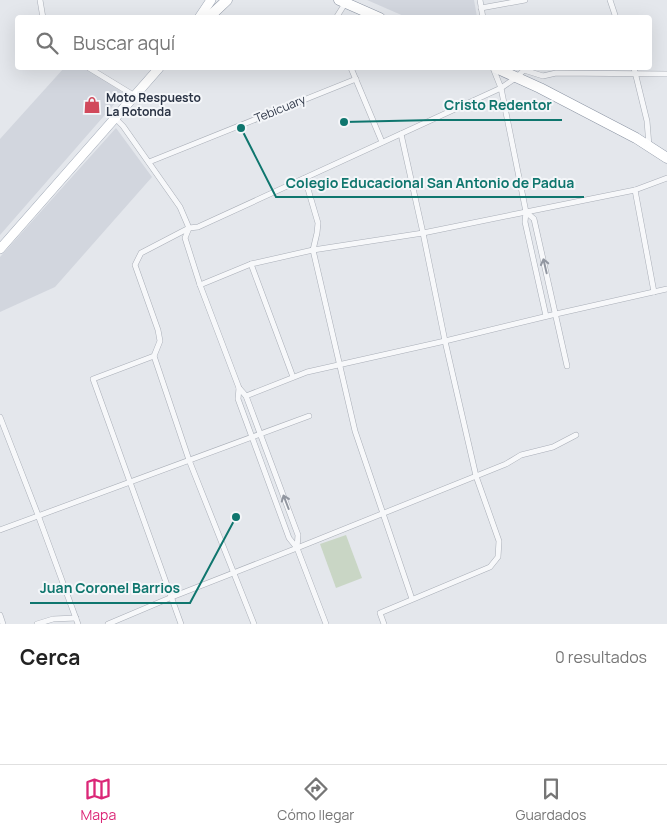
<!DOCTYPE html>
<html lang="es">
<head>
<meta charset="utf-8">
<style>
	:root { --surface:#fff; --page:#f6f6f6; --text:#222; --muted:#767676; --line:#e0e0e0; --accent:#db2777 }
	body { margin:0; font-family:Manrope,sans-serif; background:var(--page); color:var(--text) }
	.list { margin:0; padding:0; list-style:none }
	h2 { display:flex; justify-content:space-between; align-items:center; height:65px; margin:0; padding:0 20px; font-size:21px }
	h2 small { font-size:16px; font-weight:400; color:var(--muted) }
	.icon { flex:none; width:28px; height:28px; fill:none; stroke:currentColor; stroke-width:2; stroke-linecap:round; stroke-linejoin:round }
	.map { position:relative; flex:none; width:667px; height:624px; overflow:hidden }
	.search { position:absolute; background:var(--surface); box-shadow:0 5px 20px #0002; left:15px; right:15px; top:15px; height:55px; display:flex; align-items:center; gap:12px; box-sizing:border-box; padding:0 18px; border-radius:5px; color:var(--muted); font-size:19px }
	.sheet { height:140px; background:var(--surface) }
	nav { display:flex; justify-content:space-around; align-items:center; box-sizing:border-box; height:70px; border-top:1px solid var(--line); background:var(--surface); font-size:14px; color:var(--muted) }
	nav a { display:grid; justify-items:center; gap:2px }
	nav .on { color:var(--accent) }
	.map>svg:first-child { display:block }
	.built { fill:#d2d6de }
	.green { fill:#c9d6c5 }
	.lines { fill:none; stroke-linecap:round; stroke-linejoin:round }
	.street-casing { stroke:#a9aeb7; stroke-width:6 }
	.primary-casing { stroke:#a3abb8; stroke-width:10 }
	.highway-casing { stroke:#8b94a3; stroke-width:11 }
	.street { stroke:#f7f8fa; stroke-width:5 }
	.primary { stroke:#fff; stroke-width:9 }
	.highway { stroke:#fff; stroke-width:10 }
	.oneway { stroke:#9196a0 }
	.labels { text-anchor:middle; stroke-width:4; stroke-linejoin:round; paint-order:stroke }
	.poi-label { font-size:12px; font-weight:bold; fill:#2b3445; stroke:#f4f6f9; text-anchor:start }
	.street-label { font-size:12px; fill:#2b3445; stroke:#f4f6f9 }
	.leader { fill:none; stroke:#0f766e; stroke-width:2 }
	.callout-dot { fill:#0f766e; stroke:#f4f6f9; stroke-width:2 }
	.callout-label { font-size:14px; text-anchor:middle; font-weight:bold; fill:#0f766e; stroke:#f4f6f9; stroke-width:4; stroke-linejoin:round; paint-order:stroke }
</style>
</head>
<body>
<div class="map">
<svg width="667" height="624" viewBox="0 0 667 624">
	<rect width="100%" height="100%" fill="#e4e7ec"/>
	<g class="built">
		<path d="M367 0H474L477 17H406Z"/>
		<path d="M64 68H86L124 93 0 235V139Z"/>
		<path d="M116 128 152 177 55 287 0 312V257Z"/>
	</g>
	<path class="green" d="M346 535 362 578 336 588 320 544Z"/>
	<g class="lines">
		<g class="street-casing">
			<g id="street">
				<path d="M40 0 43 18"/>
				<path d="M480 0 483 18"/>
				<path d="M610 0 616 18"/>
				<path d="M481 8 525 0"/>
				<path d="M336 18 346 2"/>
				<path d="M89 68 135 96"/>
				<path d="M351 68 382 142"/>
				<path d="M493 68 501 88 526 212 525 222 546 316"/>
				<path d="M634 68 647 121 649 146"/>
				<path d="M115 118 123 126 180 207 189 228 185 238 200 285 239 388 246 396 298 535 297 548"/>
				<path d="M149 162 356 79"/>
				<path d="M303 179 308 189 318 223 317 233 313 250 355 431 412 599"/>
				<path d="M635 190 654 292"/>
				<path d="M526 212 534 219 567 366"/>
				<path d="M251 264 293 377"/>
				<path d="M200 285 251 264 313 250 423 233 526 212 635 190 667 178"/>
				<path d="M154 356 93 379 181 624"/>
				<path d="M239 388 238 399 289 538 297 548 326 624"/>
				<path d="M246 396 307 372 445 341 556 314 667 289"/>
				<path d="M0 417 38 515 78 624"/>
				<path d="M0 530 309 416"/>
				<path d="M0 615 3 624"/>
				<path d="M37 624 53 619 76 618"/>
				<path d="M108 624 172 597 297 548 506 464 521 455 553 447 576 435"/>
				<path d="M254 624 189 460 154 356 160 341 158 330 135 265 141 253 189 228 198 227 501 88 517 77 524 70 543 76 556 73 667 74"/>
				<path d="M384 624 380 613 490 567 498 557 499 541 476 476 445 341 423 233 401 134"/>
			</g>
		</g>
		<g class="primary-casing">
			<g id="primary">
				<path d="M199 18 211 0"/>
				<path d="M0 249 159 68"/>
			</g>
		</g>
		<g class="highway-casing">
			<g id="highway">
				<path d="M339 0 380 18"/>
				<path d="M208 18 227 0"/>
				<path d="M496 68 540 88 636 138 667 158"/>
			</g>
		</g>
		<use href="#street" class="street"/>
		<use href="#primary" class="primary"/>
		<use href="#highway" class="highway"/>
	</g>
	<defs><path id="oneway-shaft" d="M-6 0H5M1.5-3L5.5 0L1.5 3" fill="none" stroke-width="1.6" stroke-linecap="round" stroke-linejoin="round" transform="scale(1.25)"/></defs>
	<g class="oneway">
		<use href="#oneway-shaft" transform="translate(545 266) rotate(-103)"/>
		<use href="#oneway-shaft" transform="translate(286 502) rotate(-111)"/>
	</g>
	<defs>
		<g id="shop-bare" transform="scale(1.35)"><path d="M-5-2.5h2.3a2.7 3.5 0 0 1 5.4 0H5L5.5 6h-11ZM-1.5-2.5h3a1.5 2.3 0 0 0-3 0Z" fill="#d1495b" stroke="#f4f6f9" stroke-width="2.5" paint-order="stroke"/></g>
	</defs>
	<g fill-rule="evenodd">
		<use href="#shop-bare" x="92" y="105"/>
	</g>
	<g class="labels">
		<g class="poi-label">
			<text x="106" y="102">Moto Respuesto<tspan x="106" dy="14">La Rotonda</tspan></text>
		</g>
		<g class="street-label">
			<text transform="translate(280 109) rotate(-22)" y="4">Tebicuary</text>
		</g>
	</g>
	<path class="leader" d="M344 122L434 120H562M241 128L276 197H584M236 517L190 603H30"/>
	<g class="callout-dot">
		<circle cx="344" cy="122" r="5"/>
		<circle cx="241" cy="128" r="5"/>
		<circle cx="236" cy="517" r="5"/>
	</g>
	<g class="callout-label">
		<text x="498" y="110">Cristo Redentor</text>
		<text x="430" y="188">Colegio Educacional San Antonio de Padua</text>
		<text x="110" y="593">Juan Coronel Barrios</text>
	</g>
</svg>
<div class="search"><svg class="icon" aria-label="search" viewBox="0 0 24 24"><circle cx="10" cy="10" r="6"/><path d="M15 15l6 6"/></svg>Buscar aquí</div>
</div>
<section class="sheet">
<h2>Cerca<small>0 resultados</small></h2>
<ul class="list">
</ul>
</section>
<nav>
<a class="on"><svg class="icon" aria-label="map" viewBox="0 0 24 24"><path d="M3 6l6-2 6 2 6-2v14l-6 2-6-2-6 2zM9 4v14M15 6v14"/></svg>Mapa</a>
<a><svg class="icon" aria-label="directions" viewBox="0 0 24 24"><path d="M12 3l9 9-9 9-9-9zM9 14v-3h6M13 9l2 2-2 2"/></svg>Cómo llegar</a>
<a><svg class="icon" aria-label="saved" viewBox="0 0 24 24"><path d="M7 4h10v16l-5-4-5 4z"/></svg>Guardados</a>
</nav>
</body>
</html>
